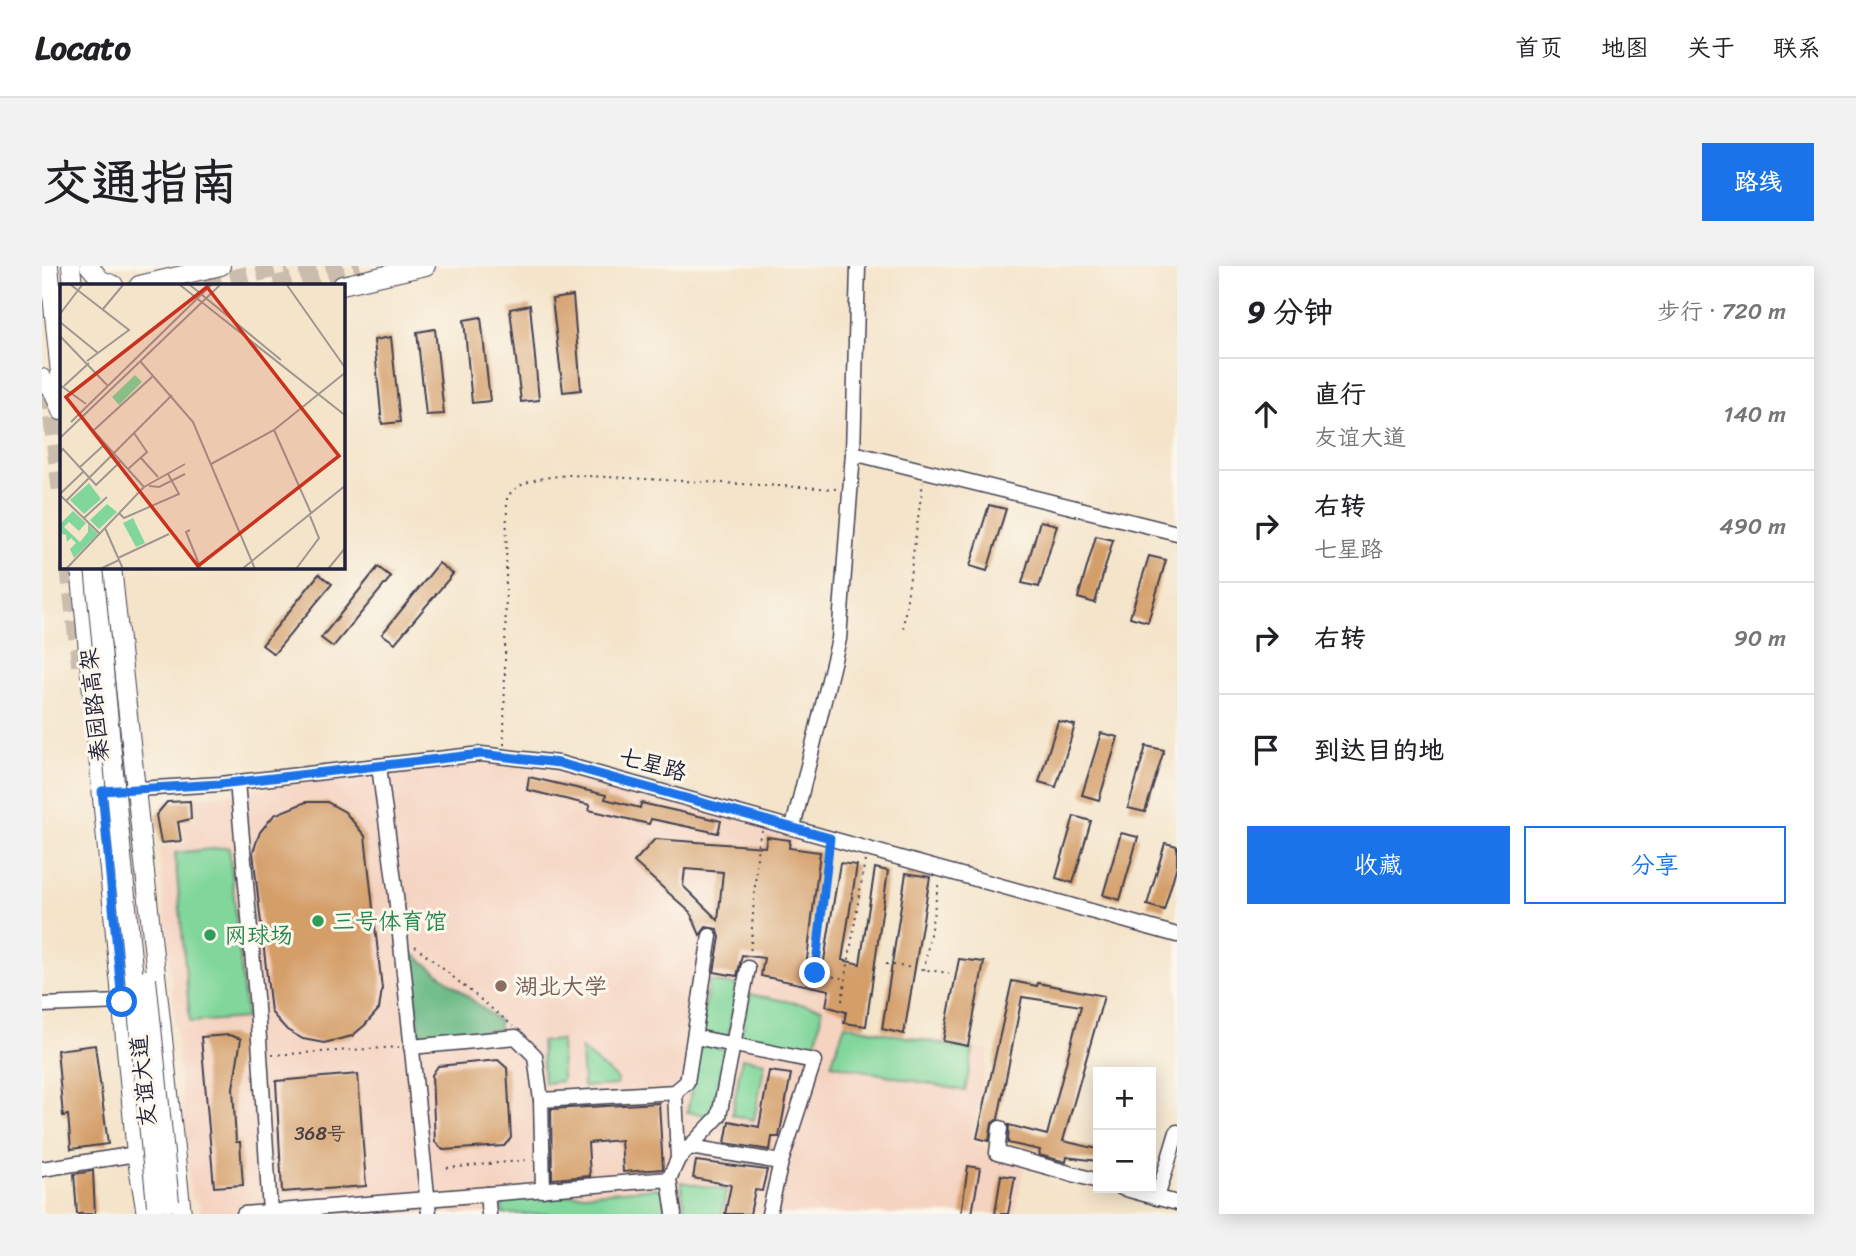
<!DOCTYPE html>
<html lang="zh">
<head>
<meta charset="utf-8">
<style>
	:root { --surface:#fff; --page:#f2f2f2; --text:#202124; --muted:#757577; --line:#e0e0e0; --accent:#1a73e8 }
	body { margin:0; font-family:Sriracha,"LXGW WenKai TC",sans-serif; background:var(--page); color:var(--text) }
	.controls { position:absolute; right:21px; bottom:21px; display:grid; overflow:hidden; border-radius:0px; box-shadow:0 4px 18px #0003 }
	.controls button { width:63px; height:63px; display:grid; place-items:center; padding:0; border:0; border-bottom:2px solid var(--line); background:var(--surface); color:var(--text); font:35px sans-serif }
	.stop { position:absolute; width:21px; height:21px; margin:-16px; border:5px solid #1a73e8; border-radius:50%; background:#fff }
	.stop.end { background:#1a73e8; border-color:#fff; box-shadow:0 2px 7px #0008 }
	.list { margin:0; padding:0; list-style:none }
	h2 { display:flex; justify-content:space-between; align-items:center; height:91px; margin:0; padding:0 28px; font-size:30px }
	h2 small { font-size:23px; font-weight:400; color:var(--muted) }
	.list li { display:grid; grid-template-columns:46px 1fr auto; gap:21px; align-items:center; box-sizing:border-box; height:112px; padding:0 28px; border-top:2px solid var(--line) }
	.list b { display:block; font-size:26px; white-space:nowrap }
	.list p { margin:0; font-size:23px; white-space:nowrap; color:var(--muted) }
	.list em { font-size:23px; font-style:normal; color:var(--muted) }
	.actions { display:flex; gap:14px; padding:21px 28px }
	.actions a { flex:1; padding:16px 0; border:2px solid var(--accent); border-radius:0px; text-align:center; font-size:24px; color:var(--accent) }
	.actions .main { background:var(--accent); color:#fff }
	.icon { flex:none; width:38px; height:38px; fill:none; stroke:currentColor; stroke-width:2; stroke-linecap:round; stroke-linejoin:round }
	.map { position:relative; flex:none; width:1135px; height:948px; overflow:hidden; border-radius:0px }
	header { display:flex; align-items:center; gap:42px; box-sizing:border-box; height:98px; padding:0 35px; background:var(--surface); border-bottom:2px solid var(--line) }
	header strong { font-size:33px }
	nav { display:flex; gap:38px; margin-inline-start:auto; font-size:24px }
	.intro { display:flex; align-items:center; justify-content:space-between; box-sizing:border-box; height:168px; padding:0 42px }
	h1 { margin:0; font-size:49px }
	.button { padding:18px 32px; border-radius:0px; background:var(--accent); color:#fff; font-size:24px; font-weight:700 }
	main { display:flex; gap:42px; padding:0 42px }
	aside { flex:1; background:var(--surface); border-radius:0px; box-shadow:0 4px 18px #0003 }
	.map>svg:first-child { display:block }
	.built { fill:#f5d3c1 }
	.green { fill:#81d79b; stroke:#527c6b; stroke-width:2 }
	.forest { fill:#68b883; stroke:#456d5f; stroke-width:2 }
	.building { fill:#d49e69; fill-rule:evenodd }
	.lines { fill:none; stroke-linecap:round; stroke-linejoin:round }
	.major-tunnel { stroke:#cabdad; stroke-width:18; stroke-dasharray:18 9; stroke-linecap:butt }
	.minor-casing { stroke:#423f50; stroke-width:17 }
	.major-casing { stroke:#423f50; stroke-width:20 }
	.path { stroke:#423f50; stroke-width:2; stroke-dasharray:2 5; stroke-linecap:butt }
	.minor { stroke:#fff; stroke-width:14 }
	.major { stroke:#fff; stroke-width:18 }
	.major-bridge-casing { stroke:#423f50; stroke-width:20; stroke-linecap:butt }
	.major-bridge { stroke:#fff; stroke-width:18 }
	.route { stroke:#1a73e8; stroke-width:9 }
	.leisure-dot { fill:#2e9e5b; stroke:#fbf7ec; stroke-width:2.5 }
	.education-dot { fill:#8d6e63; stroke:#fbf7ec; stroke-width:2.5 }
	.labels { text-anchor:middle; stroke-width:6; stroke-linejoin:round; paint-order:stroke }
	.number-label { font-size:19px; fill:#4e4146 }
	.street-label { font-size:23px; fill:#22223b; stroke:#fbf7ec }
	.leisure-label { font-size:23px; fill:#27864d; stroke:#fbf7ec; text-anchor:start }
	.education-label { font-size:23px; fill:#785e54; stroke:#fbf7ec; text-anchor:start }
	.inset-road { fill:none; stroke:#a09691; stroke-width:2 }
	.view { fill:#c8321e; fill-opacity:0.15; stroke:#c8321e; stroke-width:3.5 }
	.inset-edge { fill:none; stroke:#22223b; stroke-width:3.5 }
</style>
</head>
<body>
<header>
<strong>Locato</strong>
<nav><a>首页</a><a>地图</a><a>关于</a><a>联系</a></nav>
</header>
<div class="intro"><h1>交通指南</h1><a class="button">路线</a></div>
<main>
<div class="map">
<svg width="1135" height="948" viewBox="0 0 1135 948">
	<rect width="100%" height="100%" fill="#fbf7ec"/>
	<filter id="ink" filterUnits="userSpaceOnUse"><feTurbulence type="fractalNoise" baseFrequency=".0143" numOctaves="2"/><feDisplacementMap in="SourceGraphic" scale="14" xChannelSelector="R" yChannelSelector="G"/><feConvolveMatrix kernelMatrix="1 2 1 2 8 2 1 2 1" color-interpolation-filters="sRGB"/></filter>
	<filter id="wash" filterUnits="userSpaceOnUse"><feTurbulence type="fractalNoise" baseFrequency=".00686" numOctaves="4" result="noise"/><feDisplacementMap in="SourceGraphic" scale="28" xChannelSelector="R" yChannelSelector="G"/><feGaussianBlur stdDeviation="1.57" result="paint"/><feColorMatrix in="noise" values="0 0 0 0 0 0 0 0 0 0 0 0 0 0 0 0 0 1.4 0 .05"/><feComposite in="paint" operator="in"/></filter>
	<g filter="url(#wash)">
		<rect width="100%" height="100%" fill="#f4e4ca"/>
		<path class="built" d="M443 494 511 505 755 569 738 704 789 715 805 736 802 757 947 784 930 876 985 888 973 948H159L157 937 149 931 117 582 143 577 140 557 153 555 151 532Z"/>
		<g class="green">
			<path d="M187 581 204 752 148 756 133 587Z"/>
			<path d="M667 715 695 719 686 772 658 767Z"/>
			<path d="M707 728 780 742 772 790 698 775Z"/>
			<path d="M803 759 931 784 923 825 789 798Z"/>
			<path d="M519 774 520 815 502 817 499 776Z"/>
			<path d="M659 778 685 784 670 850 645 846Z"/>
			<path d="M539 783 576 814 575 819 541 821Z"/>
			<path d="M700 792 723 796 712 854 690 849Z"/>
			<path d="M639 916 684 924 680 948H643Z"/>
			<path d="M615 922 625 929 627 948H461L459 935Z"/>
		</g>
		<path class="forest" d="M368 685 457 755V764L378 770Z"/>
		<g id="blocks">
			<g class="building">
				<path d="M531 30 539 124 521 126 510 33Z"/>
				<path d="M488 39 497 134 479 136 468 43Z"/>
				<path d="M439 51 448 135 430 137 422 54Z"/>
				<path d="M393 63 402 148 384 149 375 66Z"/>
				<path d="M349 71 358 156 340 158 332 74Z"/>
				<path d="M947 239 964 243 945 305 928 300Z"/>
				<path d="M998 255 1015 259 997 321 980 317Z"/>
				<path d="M1054 270 1071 274 1053 337 1036 332Z"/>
				<path d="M1107 290 1124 294 1106 356 1088 351Z"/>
				<path d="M397 297 411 308 353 377 340 368Z"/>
				<path d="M336 301 349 311 291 381 279 372Z"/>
				<path d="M277 308 290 318 232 388 220 379Z"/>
				<path d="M1016 455 1033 459 1014 521 997 516Z"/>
				<path d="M1059 467 1076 471 1057 534 1040 529Z"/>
				<path d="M1104 480 1122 484 1103 546 1086 542Z"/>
				<path d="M487 511 564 529 563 533 598 542 599 537 679 555 676 567 609 553 607 558 547 544 548 539 485 524Z"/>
				<path d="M148 535 149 553 136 556 139 575 119 577 114 549 125 536Z"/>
				<path d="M264 536H285L303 546 323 570 340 723 337 743 323 759 310 770 282 777 261 773 245 764 229 746 211 586 218 566 232 549Z"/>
				<path d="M1032 550 1049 555 1031 617 1014 612Z"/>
				<path d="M1079 567 1096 571 1078 634 1061 629Z"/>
				<path d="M725 571 748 574 747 582 778 586 763 710 779 713 798 597 815 599 800 694 818 698 833 602 846 605 824 760 802 757 804 746 784 740 787 724 719 710 722 692 700 689 695 710 672 706 678 671 675 663 664 661 658 669 648 646 592 596 613 573 723 581ZM643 603 681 606 676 654 641 620Z"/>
				<path d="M1123 577 1135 580V599L1122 644 1105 639Z"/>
				<path d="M864 607 888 611 862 768 840 763Z"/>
				<path d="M917 693 942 696 926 780 901 775Z"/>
				<path d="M970 715 995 720 996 717 1062 730 1021 875 1056 883V895L1025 891 1024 896 997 889 998 884 966 877 967 859 1005 869 1039 740 980 731 956 853 950 857 947 875 935 872Z"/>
				<path d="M187 769 199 773 191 822 194 876H198L201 919 172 921 159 771Z"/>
				<path d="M53 779 66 878 29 883 26 849 21 850 15 784Z"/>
				<path d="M456 794 465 802 469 872 462 880 401 884 393 876 390 809 396 800Z"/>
				<path d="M727 805 749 808 737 871H730L728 884 683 877 687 855 717 861Z"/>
				<path d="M316 808 324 920 240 926 234 815Z"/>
				<path d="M617 837 621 903 581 906 579 874 546 877 548 910 510 913 509 843Z"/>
				<path d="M654 895 725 904 720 925 713 924 708 948H683L689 919 651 912Z"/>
				<path d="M926 900 938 902 930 948H919Z"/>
				<path d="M51 905 53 948H35L32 908Z"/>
				<path d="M959 909 973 911 966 948H953Z"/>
			</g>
		</g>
	</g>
	<g filter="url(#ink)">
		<use href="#blocks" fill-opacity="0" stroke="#423f50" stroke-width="2"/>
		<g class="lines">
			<g class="major-tunnel">
				<path d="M162 19 245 0"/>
				<path d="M232 19 318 0"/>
				<path d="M7 125 19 227"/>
				<path d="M27 301 39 405"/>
			</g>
			<g class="minor-casing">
				<g id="minor">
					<path d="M811 187 1135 267"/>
					<path d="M337 500 354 630 387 948"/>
					<path d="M195 516 215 742 228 946"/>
					<path d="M63 525 178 518 439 488 517 497 1135 669"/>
					<path d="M751 561 797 373 811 187 816 0"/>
					<path d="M0 739 80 736"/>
					<path d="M653 771 772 795 739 896 727 948"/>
					<path d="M369 781 474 771 493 790 499 834 501 924"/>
					<path d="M499 834 633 826 645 816 668 670"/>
					<path d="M958 862 955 887 1056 915"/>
					<path d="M648 881 739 896"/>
					<path d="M636 893 677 850 706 702"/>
					<path d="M0 903 94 888"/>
					<path d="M627 913 636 893 633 826"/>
					<path d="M1080 922 1135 937"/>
					<path d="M445 928 447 948"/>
					<path d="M1115 932 1135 866"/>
					<path d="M202 948 627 913 632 948"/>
				</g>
			</g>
			<g class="major-casing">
				<g id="major">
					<path d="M7 0 19 117"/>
					<path d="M29 0 31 19"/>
					<path d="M47 0 59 14 72 19"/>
					<path d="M97 19 179 0"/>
					<path d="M300 19 384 0"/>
					<path d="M0 112 12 127 19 145"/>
					<path d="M38 301 94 888 104 948"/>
					<path d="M70 301 140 948"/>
				</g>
			</g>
			<g class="path">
				<path d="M861 362 881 216"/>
				<path d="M462 479 465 231C479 213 505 211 527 209L796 223"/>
				<path d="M787 586 773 707 803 713"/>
				<path d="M373 680 471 760"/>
				<path d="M708 691 716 576 720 565"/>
				<path d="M844 698 907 707"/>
				<path d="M882 704 897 615"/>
				<path d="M800 735 823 594"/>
				<path d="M230 789 357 781"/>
				<path d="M405 902 487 894"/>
			</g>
			<use href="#minor" class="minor"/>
			<use href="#major" class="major"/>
			<g class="major-bridge-casing">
				<g id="major-bridge">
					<path d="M52 301 114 939"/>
					<path d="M105 713 128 936"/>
				</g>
			</g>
			<use href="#major-bridge" class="major-bridge"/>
		</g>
	</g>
	<g class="lines" filter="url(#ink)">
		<path class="route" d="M80 736 60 525 178 518 439 488 517 497 788 572 773 707"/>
	</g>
	<g class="leisure-dot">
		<circle cx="276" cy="655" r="7"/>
		<circle cx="168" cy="669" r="7"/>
	</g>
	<circle class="education-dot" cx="459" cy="720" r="7"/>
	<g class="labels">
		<g class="number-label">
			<text x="278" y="874">368号</text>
		</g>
		<g class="street-label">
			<text transform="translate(52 439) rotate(-96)" y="8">秦园路高架</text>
			<text transform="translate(611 498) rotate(15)" y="8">七星路</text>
			<text transform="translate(101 815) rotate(-96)" y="8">友谊大道</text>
		</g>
		<g class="leisure-label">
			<text x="290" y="663">三号体育馆</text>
			<text x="182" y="677">网球场</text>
		</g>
		<g class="education-label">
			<text x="473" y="728">湖北大学</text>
		</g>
	</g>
	<g transform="translate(18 18)">
		<rect width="285" height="285" fill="#f4e4ca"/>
		<path d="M75 91 82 98 59 121 52 113ZM29 199 41 215 24 230 10 216ZM47 220 57 228 39 245 30 236ZM13 227 26 239 19 247 9 238 4 243 20 258 28 248V240L38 250 14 274 10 265 16 259 11 254 7 258 6 251 0 249V240ZM73 234 85 259 76 263 63 239Z" fill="#81d79b"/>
		<path class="inset-road" d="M11 1 69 46 27 77M120 1 286 132M130 1 221 76M227 1 286 85M43 25 63 1M0 30 22 1M0 38 38 69M0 52 47 101M80 77 133 138 195 285M0 101 26 120M4 102 29 79M11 138 151 1M214 146 251 229M33 147 93 92M0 154 160 1M0 169 3 165 36 201 61 177M81 174 98 193M151 180 214 146 286 88M20 183 45 160M68 185 87 168 74 149M89 202 99 203 125 190M84 203 125 180M0 210 24 187M0 211 39 249M6 217 112 111M59 229 64 234 119 210 108 190M24 234 47 213M45 244 63 285M130 246 126 248 141 285M58 274 109 250M6 285 84 203 22 134M40 285 59 276M182 285 286 201M236 285 259 254 250 232M268 285 286 263"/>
		<path class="view" d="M147 3 279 172 138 282 6 113Z"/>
		<rect width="285" height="285" class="inset-edge"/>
	</g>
</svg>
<div class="controls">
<button>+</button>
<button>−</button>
</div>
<div class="stop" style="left:80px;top:736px"></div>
<div class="stop end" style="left:773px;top:707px"></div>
</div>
<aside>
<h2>9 分钟<small>步行 · 720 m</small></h2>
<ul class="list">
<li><svg class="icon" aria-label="ahead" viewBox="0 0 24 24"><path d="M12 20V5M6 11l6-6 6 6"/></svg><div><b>直行</b><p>友谊大道</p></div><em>140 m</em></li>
<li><svg class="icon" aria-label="right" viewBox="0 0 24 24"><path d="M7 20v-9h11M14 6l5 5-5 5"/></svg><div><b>右转</b><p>七星路</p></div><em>490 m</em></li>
<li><svg class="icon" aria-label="right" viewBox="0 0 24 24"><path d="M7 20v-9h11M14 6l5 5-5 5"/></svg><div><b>右转</b></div><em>90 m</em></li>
<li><svg class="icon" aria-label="arrive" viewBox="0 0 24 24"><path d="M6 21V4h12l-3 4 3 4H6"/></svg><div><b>到达目的地</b></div></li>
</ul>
<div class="actions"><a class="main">收藏</a><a>分享</a></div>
</aside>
</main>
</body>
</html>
